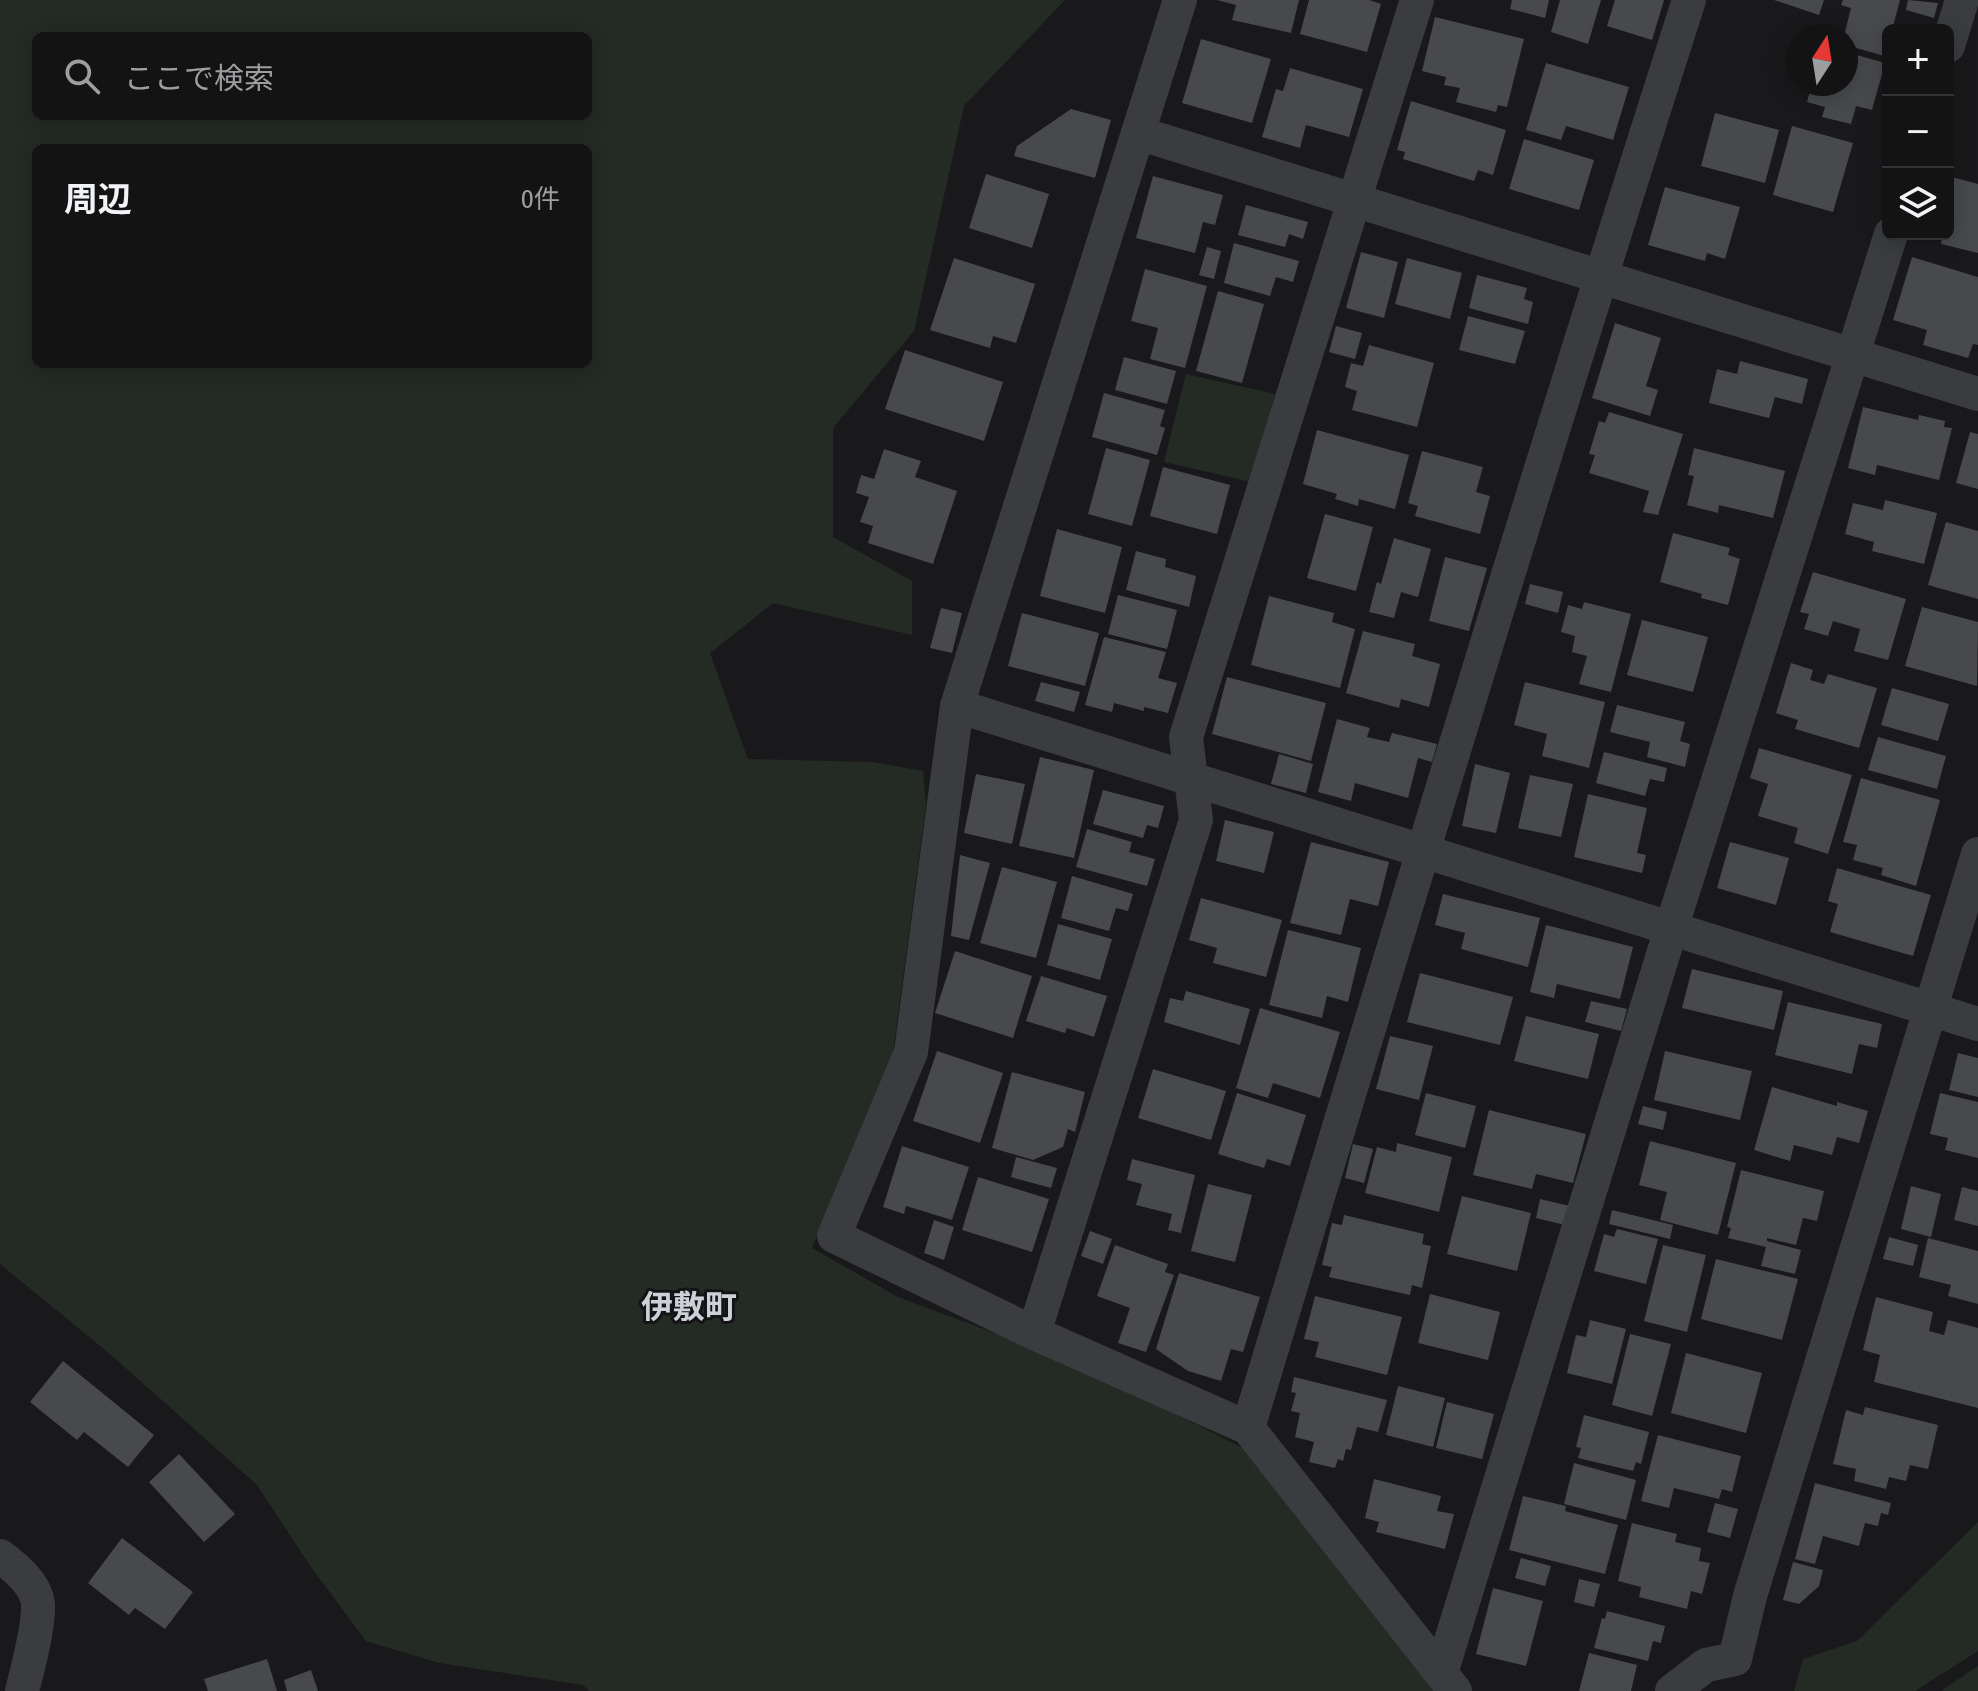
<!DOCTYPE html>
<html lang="ja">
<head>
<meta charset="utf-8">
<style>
	:root { --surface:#131314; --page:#1c1c1d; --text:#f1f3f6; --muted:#9d9ea0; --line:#323234 }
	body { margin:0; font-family:"Fira Sans Condensed","Noto Sans JP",sans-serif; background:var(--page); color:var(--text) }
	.controls { position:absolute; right:24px; top:24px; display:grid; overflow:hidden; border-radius:12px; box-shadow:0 4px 20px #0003 }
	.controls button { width:72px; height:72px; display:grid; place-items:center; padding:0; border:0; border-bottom:2px solid var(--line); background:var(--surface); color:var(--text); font:40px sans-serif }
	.compass { position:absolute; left:1786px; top:24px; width:72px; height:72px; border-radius:50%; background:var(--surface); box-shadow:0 4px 20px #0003; rotate:12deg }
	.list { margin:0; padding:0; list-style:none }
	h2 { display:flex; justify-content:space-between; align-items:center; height:104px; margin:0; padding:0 32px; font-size:34px }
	h2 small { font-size:26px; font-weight:400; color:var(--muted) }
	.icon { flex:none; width:44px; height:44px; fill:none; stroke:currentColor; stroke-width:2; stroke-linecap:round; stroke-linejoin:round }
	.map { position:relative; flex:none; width:1978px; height:1691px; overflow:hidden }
	.search { position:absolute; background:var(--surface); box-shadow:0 4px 20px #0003; left:32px; top:32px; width:560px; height:88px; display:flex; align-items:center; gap:20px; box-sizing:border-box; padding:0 28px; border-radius:12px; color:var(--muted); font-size:30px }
	.panel { position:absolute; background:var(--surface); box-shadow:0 4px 20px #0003; left:32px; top:144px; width:560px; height:224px; border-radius:12px }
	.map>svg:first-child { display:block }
	.green { fill:#232b24; fill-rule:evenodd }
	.building { fill:#48494d }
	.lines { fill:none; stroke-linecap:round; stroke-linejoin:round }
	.minor { stroke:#3a3c40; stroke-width:34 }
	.labels { text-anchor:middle; stroke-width:6; stroke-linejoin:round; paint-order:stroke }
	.quarter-label { font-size:32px; font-weight:bold; fill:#cdd0d6; stroke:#141416 }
</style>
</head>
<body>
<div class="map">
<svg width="1978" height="1691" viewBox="0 0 1978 1691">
	<rect width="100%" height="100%" fill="#19191b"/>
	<g class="green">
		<path d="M0 0H1065L964 106 914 331 833 428V537L912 581V635L773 603 710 653 748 759 873 762 923 771 926 805 893 1052 812 1248 898 1297 1070 1361 1243 1448 1349 1569 1433 1691H589L583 1685 439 1663 366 1641 311 1567 257 1485 110 1354 0 1264ZM36 36H588V116H36ZM36 148H588V364H36Z"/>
		<path d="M1186 374 1275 394 1252 482 1164 462Z"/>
		<path d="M1978 1522V1651L1915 1691H1794L1803 1659 1857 1641Z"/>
		<path d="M1978 1666V1691H1941Z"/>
	</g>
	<g class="building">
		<path d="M1217 0H1299L1291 33 1232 20 1236 5Z"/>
		<path d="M1309 0H1369L1381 4 1367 52 1300 34Z"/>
		<path d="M1512 0H1549L1545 18 1510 9Z"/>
		<path d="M1560 0H1601L1588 44 1551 32Z"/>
		<path d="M1615 0H1664L1652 40 1607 26Z"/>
		<path d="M1774 0H1824L1819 15Z"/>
		<path d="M1843 0H1900L1892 30H1888L1884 56 1846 45V36H1844L1851 8 1841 5Z"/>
		<path d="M1908 0 1938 3 1934 18 1906 10Z"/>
		<path d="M1435 17 1524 39 1507 107 1498 105 1496 112 1456 102 1460 88 1444 85 1446 77 1422 71Z"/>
		<path d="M1201 39 1271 59 1252 123 1182 103Z"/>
		<path d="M1846 52 1885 63 1872 110 1856 106 1851 124 1822 117 1825 107 1807 102 1812 84H1846Z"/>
		<path d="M1546 63 1629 87 1613 140 1566 126 1561 140 1526 130Z"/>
		<path d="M1290 68 1363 89 1349 137 1306 125 1300 148 1262 137 1276 89 1283 91Z"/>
		<path d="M1411 101 1506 130 1493 175 1478 170 1474 181 1403 159 1405 152 1397 150Z"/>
		<path d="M1071 109 1111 120 1095 178 1014 156 1017 146Z"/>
		<path d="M1715 113 1779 130 1765 183 1701 166Z"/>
		<path d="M1792 126 1853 143 1833 212 1773 195Z"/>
		<path d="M1524 139 1594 160 1579 210 1509 189Z"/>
		<path d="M986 174 1049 194 1032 248 969 228Z"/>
		<path d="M1153 176 1223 195 1215 225 1203 222 1195 253 1136 238Z"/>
		<path d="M1948 176 1978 184V253L1941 244 1943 234H1948Z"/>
		<path d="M1665 187 1740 207 1725 259 1707 253 1705 261 1648 245Z"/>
		<path d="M1246 205 1308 222 1303 239 1289 234 1285 247 1238 235Z"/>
		<path d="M1234 243 1299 261 1293 282 1276 277 1270 296 1224 283Z"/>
		<path d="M1207 247 1221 251 1214 279 1199 275Z"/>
		<path d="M1361 252 1398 262 1384 318 1346 308Z"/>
		<path d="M1912 257 1978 277V345L1973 344 1968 358 1923 345 1927 330 1893 320Z"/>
		<path d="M954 258 1035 284 1016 343 993 336 990 348 930 330Z"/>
		<path d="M1407 258 1462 273 1450 319 1395 304Z"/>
		<path d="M1145 269 1207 286 1185 368 1150 359 1158 328 1131 321Z"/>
		<path d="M1477 275 1527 288 1524 299 1533 302 1528 324 1469 308Z"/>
		<path d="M1218 291 1264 304 1242 383 1196 371Z"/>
		<path d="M1468 316 1525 331 1515 364 1459 350Z"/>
		<path d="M1615 323 1661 338 1646 386 1658 390 1650 416 1592 398Z"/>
		<path d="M1336 326 1362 333 1355 359 1329 352Z"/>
		<path d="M1369 345 1434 363 1417 427 1352 410 1357 391 1345 387 1351 363 1363 366Z"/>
		<path d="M905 350 1003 382 984 441 885 409Z"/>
		<path d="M1124 357 1176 371 1167 404 1115 390Z"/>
		<path d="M1740 361 1808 379 1802 404 1775 397 1769 418 1709 403 1717 369 1737 374Z"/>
		<path d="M1104 393 1165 410 1160 426 1165 428 1157 455 1092 437Z"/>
		<path d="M1863 407 1918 420 1919 415 1945 421 1944 427 1952 428 1939 480 1877 465 1875 475 1848 468Z"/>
		<path d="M1609 412 1683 434 1658 515 1643 512 1649 491 1589 473 1595 455 1589 454 1599 421 1605 423Z"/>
		<path d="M1317 430 1409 455 1395 509 1359 499 1358 506 1335 499 1337 494 1303 484Z"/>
		<path d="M1970 432 1978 434V489L1956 483Z"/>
		<path d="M1106 448 1150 460 1132 526 1088 514Z"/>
		<path d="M1694 448 1785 471 1773 518 1719 505 1718 513 1687 505 1694 476 1688 475Z"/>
		<path d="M884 449 921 461 915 477 957 491 933 564 868 543 873 526 860 522 869 497 856 493 861 475 874 479Z"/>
		<path d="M1422 451 1483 467 1476 492 1490 496 1480 534 1415 516 1418 506 1408 503Z"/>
		<path d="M1163 467 1230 485 1217 534 1150 516Z"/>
		<path d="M1885 500 1937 513 1924 564 1872 551 1874 542 1845 534 1853 503 1883 510Z"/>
		<path d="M1325 514 1373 527 1356 591 1307 578Z"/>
		<path d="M1946 522 1978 531V599L1928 585Z"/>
		<path d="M1057 529 1122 547 1105 613 1040 596Z"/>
		<path d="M1673 533 1730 548 1728 555 1740 559 1728 605 1701 598 1702 594 1660 582Z"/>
		<path d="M1394 538 1431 549 1418 597 1401 592 1394 618 1369 612 1377 582 1381 584Z"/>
		<path d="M1136 551 1166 559 1165 567 1196 576 1189 607 1126 590Z"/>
		<path d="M1445 557 1487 568 1469 631 1429 621Z"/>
		<path d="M1813 572 1906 599 1888 660 1854 651 1860 629 1833 621 1828 636 1804 629 1809 614 1800 612Z"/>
		<path d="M1530 584 1563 592 1558 613 1525 604Z"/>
		<path d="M1118 595 1177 610 1167 649 1108 634Z"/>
		<path d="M1269 596 1334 613 1332 622 1355 629 1340 688 1251 665Z"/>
		<path d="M1584 602 1631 614 1611 692 1579 684 1587 656 1572 652 1575 636 1561 632 1568 605 1582 609Z"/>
		<path d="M1922 607 1978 622 1977 686 1905 666Z"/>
		<path d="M941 608 962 613 952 653 930 648Z"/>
		<path d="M1022 613 1099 633 1085 686 1008 666Z"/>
		<path d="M1642 620 1708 637 1693 692 1627 675Z"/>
		<path d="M1363 631 1415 644 1412 656 1440 664 1429 707 1401 699 1399 708 1346 693Z"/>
		<path d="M1104 637 1166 652 1158 678 1177 683 1168 713 1144 707V711L1114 703 1112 712 1085 705Z"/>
		<path d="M1791 663 1813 670 1810 680 1824 684 1828 674 1877 688 1859 748 1795 729 1798 720 1776 713Z"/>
		<path d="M1227 677 1326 703 1311 761 1212 734Z"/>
		<path d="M1041 682 1080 692 1074 712 1035 701Z"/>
		<path d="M1525 682 1605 702 1589 768 1542 756 1547 734 1514 725Z"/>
		<path d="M1892 688 1949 704 1938 741 1881 725Z"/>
		<path d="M1617 705 1685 722 1680 741 1690 744 1685 767 1647 757 1650 742 1610 732Z"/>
		<path d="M1337 719 1370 728 1367 737 1389 742 1392 733 1437 744 1432 762 1418 758 1408 798 1355 783 1351 801 1318 792Z"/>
		<path d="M1878 737 1946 756 1937 789 1868 770Z"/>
		<path d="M1759 748 1852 775 1828 854 1794 843 1798 828 1758 816 1768 784 1750 778Z"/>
		<path d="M1604 752 1667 768 1664 782 1650 779 1645 796 1596 783Z"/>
		<path d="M1279 754 1313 764 1306 793 1271 784Z"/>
		<path d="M1040 757 1094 770 1074 858 1019 846Z"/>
		<path d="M1475 764 1510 773 1496 833 1462 826Z"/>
		<path d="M976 774 1025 784 1012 844 964 833Z"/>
		<path d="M1530 775 1573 784 1561 837 1518 828Z"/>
		<path d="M1861 778 1940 800 1916 886 1881 875 1883 868 1853 860 1857 845 1843 842Z"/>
		<path d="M1103 790 1164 806 1158 828 1147 825 1143 838 1093 824Z"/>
		<path d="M1588 794 1647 808 1637 853 1646 855 1642 873 1574 857Z"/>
		<path d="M1225 820 1274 832 1264 873 1216 861Z"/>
		<path d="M1087 829 1132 842 1129 852 1155 859 1147 886 1076 867Z"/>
		<path d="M1311 842 1389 862 1378 906 1350 899 1341 935 1290 923Z"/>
		<path d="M1730 842 1789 858 1776 905 1717 888Z"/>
		<path d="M960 855 990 863 969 940 951 936Z"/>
		<path d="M1002 867 1057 882 1036 958 980 943Z"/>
		<path d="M1837 868 1931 895 1913 956 1830 932 1838 904 1828 901Z"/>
		<path d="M1072 876 1133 894 1128 911 1116 908 1109 931 1061 918Z"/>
		<path d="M1443 894 1540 918 1528 967 1461 949 1465 933 1435 925Z"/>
		<path d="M1201 898 1282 920 1266 977 1213 963 1217 948 1189 940Z"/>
		<path d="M1058 924 1112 939 1100 980 1047 965Z"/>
		<path d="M1546 925 1633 947 1620 999 1557 984 1554 998 1530 992Z"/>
		<path d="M1288 930 1361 948 1348 1002 1327 996 1322 1018 1269 1005Z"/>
		<path d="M955 951 1032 976 1013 1038 935 1013Z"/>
		<path d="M1692 969 1783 991 1774 1030 1682 1008Z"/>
		<path d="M1420 973 1513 997 1500 1045 1407 1022Z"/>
		<path d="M1041 976 1107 996 1094 1037 1067 1028 1065 1033 1026 1021Z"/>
		<path d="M1186 991 1250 1009 1240 1045 1164 1022 1170 998 1183 1001Z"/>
		<path d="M1591 1001 1627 1009 1621 1031 1585 1022Z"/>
		<path d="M1788 1002 1882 1024 1877 1048 1859 1044 1852 1074 1775 1055Z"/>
		<path d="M1260 1008 1340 1032 1320 1098 1273 1083 1268 1098 1236 1088Z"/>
		<path d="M1526 1016 1599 1034 1588 1079 1514 1061Z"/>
		<path d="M1390 1036 1433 1046 1419 1100 1376 1089Z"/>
		<path d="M937 1051 1003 1073 980 1143 913 1121Z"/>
		<path d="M1665 1051 1752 1071 1740 1120 1654 1100Z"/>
		<path d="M1958 1053 1978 1058V1097L1949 1090Z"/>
		<path d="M1153 1069 1226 1091 1211 1140 1138 1118Z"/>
		<path d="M1012 1072 1085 1092 1075 1132 1068 1129 1063 1147 1033 1160 992 1148Z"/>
		<path d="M1772 1087 1837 1106V1102L1868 1111 1859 1143 1837 1137 1832 1155 1794 1145 1790 1161 1754 1150Z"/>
		<path d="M1237 1093 1306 1115 1290 1166 1267 1159 1264 1168 1218 1154Z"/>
		<path d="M1426 1093 1476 1106 1465 1148 1415 1135Z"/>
		<path d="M1940 1093 1978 1102V1158L1945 1150 1948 1138 1930 1134Z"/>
		<path d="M1643 1106 1667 1112 1663 1130 1638 1124Z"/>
		<path d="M1489 1110 1586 1134 1573 1183 1536 1174 1532 1189 1473 1175Z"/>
		<path d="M1650 1141 1736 1163 1718 1235 1660 1220 1667 1192 1639 1185Z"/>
		<path d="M1397 1143 1452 1157 1439 1212 1365 1193 1377 1147 1396 1152Z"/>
		<path d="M1353 1144 1373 1149 1364 1183 1345 1178Z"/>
		<path d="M902 1146 969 1167 952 1220 906 1206 904 1214 883 1207Z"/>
		<path d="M1016 1157 1057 1168 1051 1188 1011 1177Z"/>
		<path d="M1132 1159 1195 1175 1181 1233 1168 1230 1172 1214 1136 1205 1142 1184 1127 1180Z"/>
		<path d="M1741 1170 1824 1191 1817 1221 1803 1218 1796 1245 1767 1238V1241L1801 1250 1795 1274 1761 1266 1766 1247 1728 1238 1731 1228 1727 1227Z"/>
		<path d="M978 1177 1049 1199 1032 1252 962 1230Z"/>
		<path d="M1208 1184 1252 1195 1235 1262 1191 1251Z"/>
		<path d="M1911 1186 1941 1194 1931 1237 1901 1229Z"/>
		<path d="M1962 1187 1978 1191V1226L1954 1220Z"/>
		<path d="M1462 1196 1531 1213 1517 1271 1447 1254Z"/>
		<path d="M1540 1199 1570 1206 1565 1225 1536 1218Z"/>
		<path d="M1612 1210 1673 1225 1670 1239 1609 1224Z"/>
		<path d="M1344 1215 1424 1234 1422 1244 1431 1246 1422 1288 1412 1285 1410 1295 1329 1277 1332 1267 1322 1265 1332 1223 1342 1225Z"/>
		<path d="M934 1220 954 1227 944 1260 924 1253Z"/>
		<path d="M1617 1229 1658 1239 1646 1284 1594 1271 1604 1234 1614 1237Z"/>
		<path d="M1090 1231 1112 1239 1103 1264 1081 1256Z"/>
		<path d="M1889 1237 1918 1245 1913 1266 1883 1259Z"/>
		<path d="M1928 1238 1978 1251V1304L1948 1296 1951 1285 1919 1277Z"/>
		<path d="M1115 1245 1168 1264 1165 1272 1174 1275 1146 1352 1118 1343 1130 1308 1097 1296Z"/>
		<path d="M1663 1245 1706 1255 1687 1332 1644 1321Z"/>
		<path d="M1716 1259 1798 1279 1782 1340 1701 1319Z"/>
		<path d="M1179 1273 1260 1297 1243 1352 1231 1349 1221 1381 1188 1371 1156 1349Z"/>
		<path d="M1430 1294 1500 1312 1488 1360 1418 1343Z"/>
		<path d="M1315 1296 1402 1317 1387 1375 1315 1357 1319 1342 1304 1339Z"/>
		<path d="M1876 1297 1933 1312 1929 1331 1944 1335 1948 1320 1978 1328V1408L1874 1382 1880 1355 1863 1350Z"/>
		<path d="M1590 1320 1626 1329 1612 1384 1567 1373 1576 1335 1586 1337Z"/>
		<path d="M1630 1334 1671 1344 1652 1416 1612 1405Z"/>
		<path d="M1686 1353 1762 1373 1746 1433 1671 1413Z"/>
		<path d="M63 1361 154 1435 128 1467 84 1432 77 1440 30 1402Z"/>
		<path d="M1294 1377 1387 1400 1378 1432 1357 1427 1351 1450 1346 1449 1343 1461 1338 1459 1335 1468 1309 1462 1314 1442 1295 1437 1300 1413 1291 1411 1296 1393 1291 1392Z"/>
		<path d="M1398 1386 1445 1398 1433 1447 1386 1435Z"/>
		<path d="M1447 1402 1494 1414 1482 1459 1436 1448Z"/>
		<path d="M1865 1407 1938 1425 1928 1469 1910 1465 1906 1481 1889 1477 1886 1489 1854 1481 1856 1469 1833 1464 1846 1410 1863 1415Z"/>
		<path d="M1584 1415 1649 1432 1641 1464 1636 1462 1633 1471 1578 1458 1581 1448 1576 1447Z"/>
		<path d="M1658 1435 1741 1456 1732 1492 1722 1489 1719 1499 1674 1488 1669 1508 1641 1501Z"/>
		<path d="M179 1454 235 1514 204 1542 149 1482Z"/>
		<path d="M1574 1463 1636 1480 1626 1520 1564 1504Z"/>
		<path d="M1374 1479 1441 1496 1437 1511 1454 1514 1445 1549 1376 1532 1379 1522 1365 1518Z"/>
		<path d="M1815 1483 1891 1503 1888 1515 1881 1513 1878 1526 1865 1523 1859 1546 1823 1536 1815 1564 1795 1559Z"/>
		<path d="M1523 1496 1566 1506 1565 1511 1618 1525 1605 1574 1509 1550Z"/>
		<path d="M1715 1503 1738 1509 1730 1538 1707 1532Z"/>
		<path d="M1632 1523 1677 1534 1675 1542 1701 1548 1699 1561 1710 1563 1702 1594 1691 1591 1687 1609 1639 1597 1641 1587 1618 1581Z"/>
		<path d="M122 1538 193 1592 165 1629 135 1608 129 1615 88 1583Z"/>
		<path d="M1521 1558 1551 1566 1545 1586 1515 1578Z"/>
		<path d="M1793 1562 1823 1570 1819 1586 1799 1604 1783 1600Z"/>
		<path d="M1579 1579 1600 1584 1594 1607 1574 1602Z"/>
		<path d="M1493 1588 1543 1601 1526 1666 1476 1654Z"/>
		<path d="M1607 1611 1665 1626 1661 1643 1653 1641 1648 1661 1594 1648 1602 1618 1605 1619Z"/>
		<path d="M1589 1653 1637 1665 1631 1691H1579Z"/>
		<path d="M267 1659 277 1691H208L204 1679Z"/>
		<path d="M311 1670 318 1691H287L284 1680Z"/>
	</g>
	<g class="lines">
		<g class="minor">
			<path d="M1180 0 957 706 911 1052 834 1236 1034 1333 1248 1428 1455 1691"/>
			<path d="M1948 46 1962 0"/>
			<path d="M1138 133 1978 394"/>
			<path d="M957 706 1978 1024"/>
			<path d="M1034 1333 1196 820 1186 737 1417 0"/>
			<path d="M1248 1428C1392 951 1537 474 1689 0"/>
			<path d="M0 1556C15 1567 36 1584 38 1604 39 1627 28 1668 22 1691"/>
			<path d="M1441 1673 1671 929 1891 234"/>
			<path d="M1672 1691 1706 1665 1735 1659 1750 1596 1978 854"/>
		</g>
	</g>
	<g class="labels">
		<g class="quarter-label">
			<text x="689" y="1318">伊敷町</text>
		</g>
	</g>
</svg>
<div class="controls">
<button>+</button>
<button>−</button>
<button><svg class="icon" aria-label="layers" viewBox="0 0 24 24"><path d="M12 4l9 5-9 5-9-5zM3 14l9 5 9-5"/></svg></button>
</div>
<svg class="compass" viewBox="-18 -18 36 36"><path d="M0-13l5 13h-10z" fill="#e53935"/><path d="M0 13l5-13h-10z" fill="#9d9ea0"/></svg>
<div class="search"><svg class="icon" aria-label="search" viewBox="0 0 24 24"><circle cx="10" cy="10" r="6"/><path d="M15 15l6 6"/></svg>ここで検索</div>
<section class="panel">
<h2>周辺<small>0件</small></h2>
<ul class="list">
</ul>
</section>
</div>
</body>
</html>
